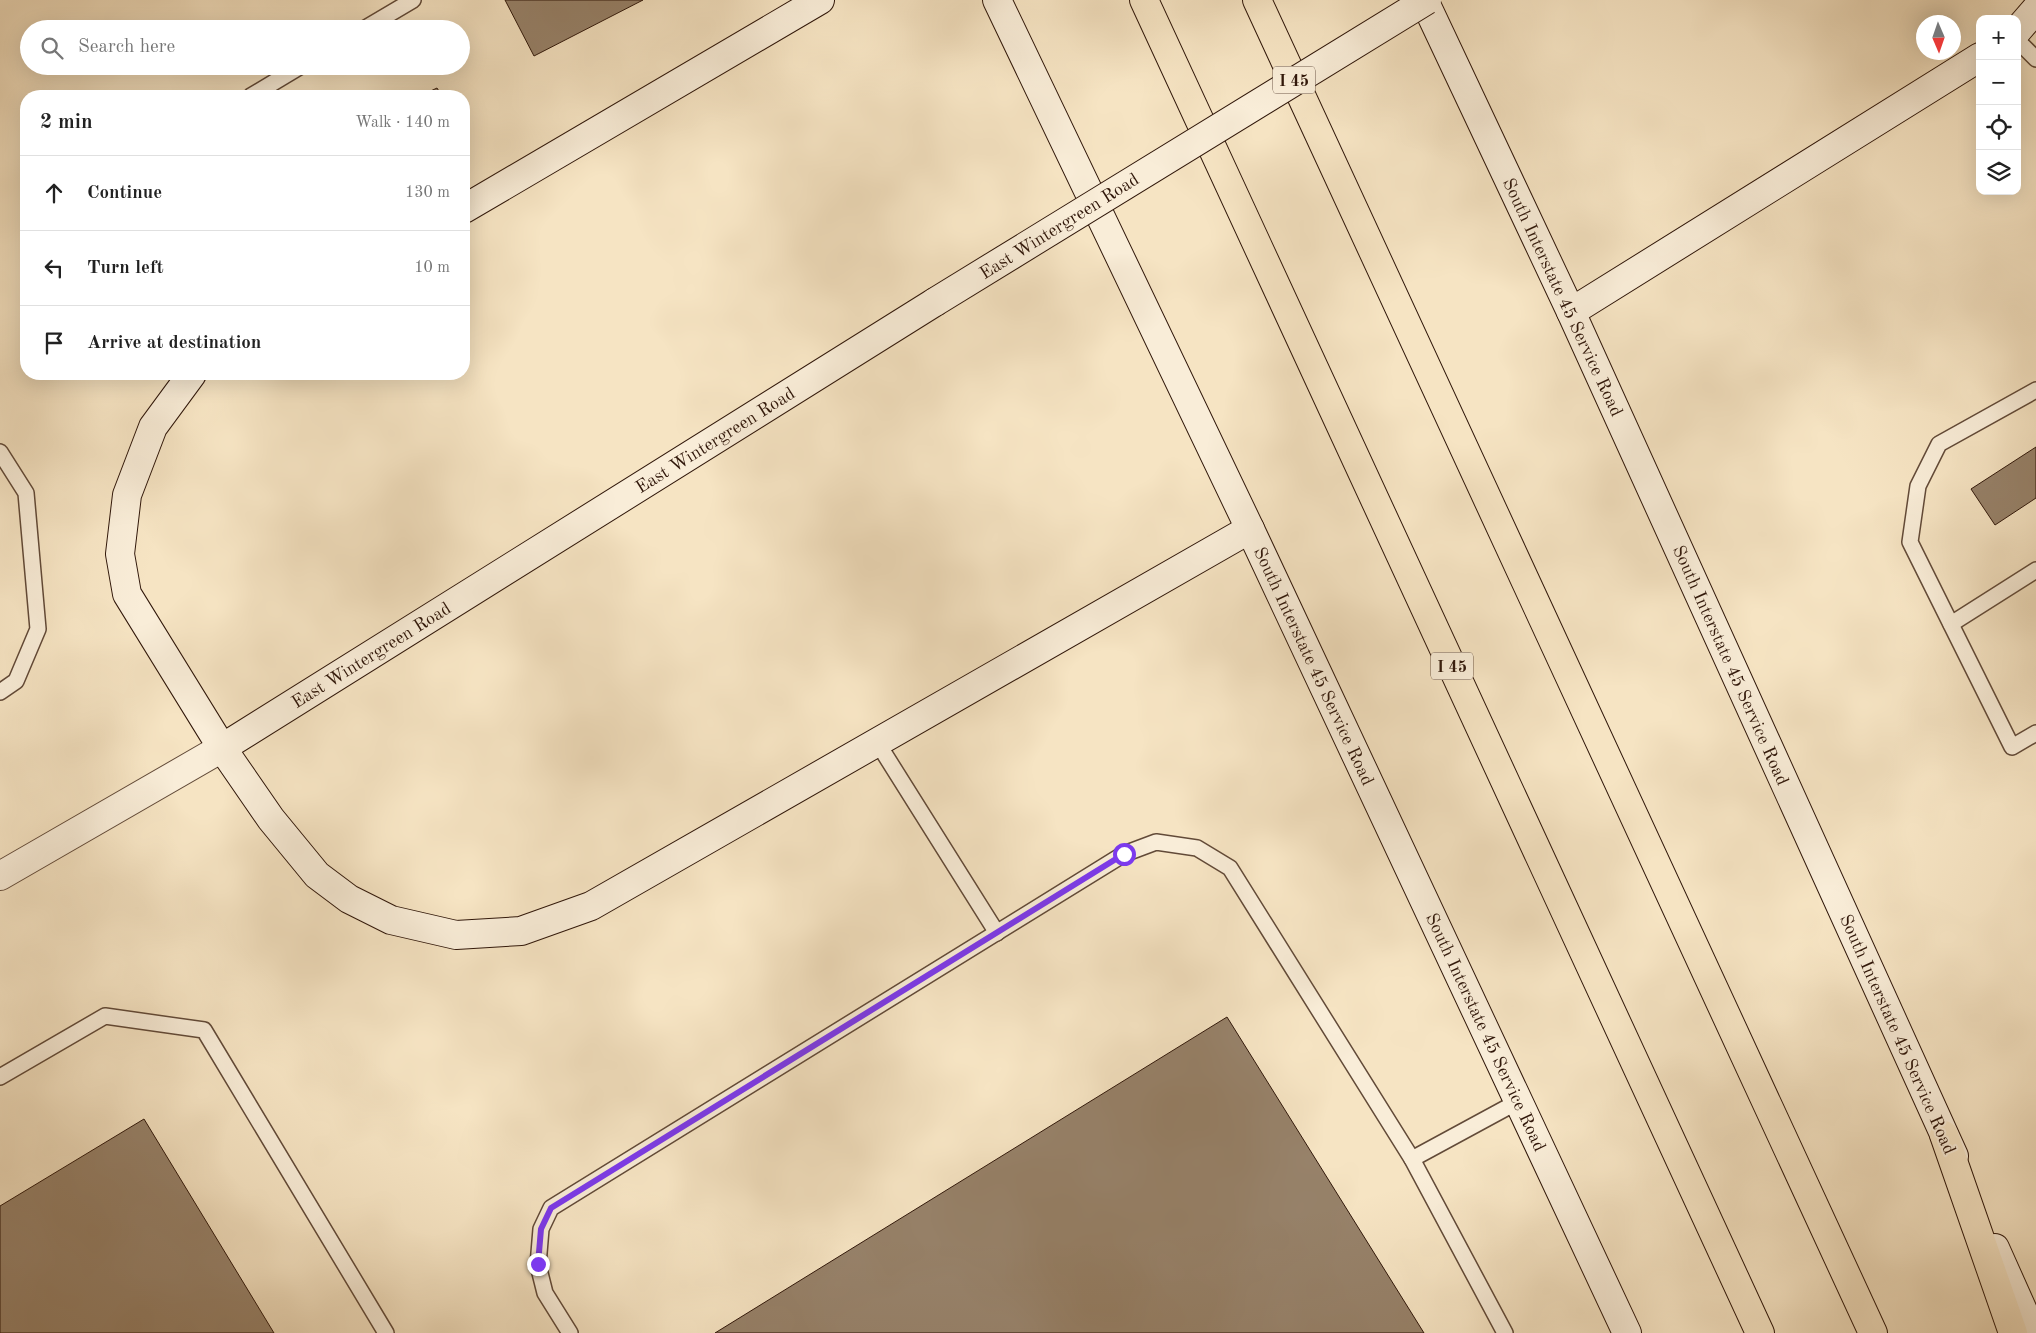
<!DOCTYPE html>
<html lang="en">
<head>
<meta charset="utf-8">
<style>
	:root { --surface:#fff; --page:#f6f6f6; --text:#222; --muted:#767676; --line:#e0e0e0 }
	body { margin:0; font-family:"Old Standard TT",serif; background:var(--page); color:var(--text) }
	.controls { position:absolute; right:15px; top:15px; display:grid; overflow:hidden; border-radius:10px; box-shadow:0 5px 20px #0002 }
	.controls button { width:45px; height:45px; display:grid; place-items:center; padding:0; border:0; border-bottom:1px solid var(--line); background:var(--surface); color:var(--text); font:25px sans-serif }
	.compass { position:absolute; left:1916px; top:15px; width:45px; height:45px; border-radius:50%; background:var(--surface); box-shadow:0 5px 20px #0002; rotate:178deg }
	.stop { position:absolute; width:15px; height:15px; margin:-11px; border:4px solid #7c3aed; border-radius:50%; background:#fff }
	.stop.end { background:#7c3aed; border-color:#fff; box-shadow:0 1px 5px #0008 }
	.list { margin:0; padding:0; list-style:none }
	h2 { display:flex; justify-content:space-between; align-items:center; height:65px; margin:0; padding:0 20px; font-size:21px }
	h2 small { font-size:16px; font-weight:400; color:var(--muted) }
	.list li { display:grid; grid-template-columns:32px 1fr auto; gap:15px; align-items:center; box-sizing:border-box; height:75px; padding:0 20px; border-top:1px solid var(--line) }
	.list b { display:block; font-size:19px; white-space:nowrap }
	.list em { font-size:16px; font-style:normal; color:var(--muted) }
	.icon { flex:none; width:28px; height:28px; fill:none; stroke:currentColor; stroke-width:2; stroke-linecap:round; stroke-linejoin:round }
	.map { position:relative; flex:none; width:2036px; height:1333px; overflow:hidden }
	.search { position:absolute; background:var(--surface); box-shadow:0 5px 20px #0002; left:20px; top:20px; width:450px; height:55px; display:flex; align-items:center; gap:12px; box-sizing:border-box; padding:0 18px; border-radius:28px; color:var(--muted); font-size:19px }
	.panel { position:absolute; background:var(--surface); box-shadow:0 5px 20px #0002; left:20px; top:90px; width:450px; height:290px; border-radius:20px }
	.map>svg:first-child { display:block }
	.building { fill:#97826a; stroke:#30170a }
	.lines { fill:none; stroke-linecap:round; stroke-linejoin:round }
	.service-casing { stroke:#624a38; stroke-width:18 }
	.tertiary-casing { stroke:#624a38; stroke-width:30 }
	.secondary-casing { stroke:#30170a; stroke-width:30 }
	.motorway-casing { stroke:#30170a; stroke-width:30 }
	.service { stroke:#f9edd8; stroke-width:15 }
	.tertiary { stroke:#f9edd8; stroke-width:28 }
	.secondary { stroke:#f9edd8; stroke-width:28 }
	.motorway { stroke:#f6e4c3; stroke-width:28 }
	.secondary-bridge-casing { stroke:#30170a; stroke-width:30; stroke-linecap:butt }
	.secondary-bridge { stroke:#f9edd8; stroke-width:28 }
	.route { stroke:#7c3aed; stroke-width:6 }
	.labels { text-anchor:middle; stroke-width:4; stroke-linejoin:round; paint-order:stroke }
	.shield { fill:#f9edd8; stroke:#6c5748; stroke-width:1 }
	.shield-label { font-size:16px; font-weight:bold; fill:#30170a }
	.street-label { font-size:18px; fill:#30170a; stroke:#f9edd8 }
</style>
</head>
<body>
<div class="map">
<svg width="2036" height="1333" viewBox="0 0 2036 1333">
	<rect width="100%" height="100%" fill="#f6e4c3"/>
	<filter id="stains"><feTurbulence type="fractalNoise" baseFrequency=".004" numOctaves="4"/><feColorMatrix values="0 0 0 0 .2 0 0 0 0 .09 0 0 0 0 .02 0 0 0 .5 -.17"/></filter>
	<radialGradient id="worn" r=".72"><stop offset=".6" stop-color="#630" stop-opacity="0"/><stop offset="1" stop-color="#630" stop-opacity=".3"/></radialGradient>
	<g class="building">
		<path d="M505 0H643L534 56Z"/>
		<path d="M437 88 442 96H420Z"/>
		<path d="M2036 447V498L1995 525 1971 489Z"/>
		<path d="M1227 1017 1424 1333H715Z"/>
		<path d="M144 1119 274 1333H0V1206Z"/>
	</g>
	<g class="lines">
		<g class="service-casing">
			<g id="service">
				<path d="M364 29 413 0"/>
				<path d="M2017 40 2036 59"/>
				<path d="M251 96 301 66"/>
				<path d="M2036 390 1939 444 1918 486 1910 542 2012 747 2036 733"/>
				<path d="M0 452 26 493 38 629 16 681 0 692"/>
				<path d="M1951 624 2036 570"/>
				<path d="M877 742 997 933"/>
				<path d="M0 1077 105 1016 204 1030 386 1333"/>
				<path d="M1412 1159 1519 1101"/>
				<path d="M570 1333 545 1293 538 1265 541 1229 551 1208 1124 854 1156 842 1197 848 1230 868 1412 1159 1505 1333"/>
			</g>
		</g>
		<g class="tertiary-casing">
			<path id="tertiary" d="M0 876 222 748"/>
		</g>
		<g class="secondary-casing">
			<g id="secondary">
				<path d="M997 0 1250 529 1627 1333"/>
				<path d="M1424 0 1571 312 1954 1156"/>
				<path d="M2017 31 2036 9"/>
				<path d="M464 209 820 0"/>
				<path d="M1571 312 1980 57"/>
				<path d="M192 374 153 427 127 495 120 554 127 594 222 748 271 819 317 875 349 899 391 920 456 935 521 931 591 906 1250 529"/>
				<path d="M222 748 935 302"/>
				<path d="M1995 1248 2033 1333"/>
			</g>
		</g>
		<g class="motorway-casing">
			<g id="motorway">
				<path d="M1144 0 1760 1333"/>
				<path d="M1257 0 1873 1333"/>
				<path d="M1944 1135 2013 1333"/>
			</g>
		</g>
		<use href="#service" class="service"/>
		<use href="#tertiary" class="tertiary"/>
		<use href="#secondary" class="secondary"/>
		<use href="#motorway" class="motorway"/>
		<g class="secondary-bridge-casing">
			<path id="secondary-bridge" d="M935 302 1427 0"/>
		</g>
		<use href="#secondary-bridge" class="secondary-bridge"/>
	</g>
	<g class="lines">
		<path class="route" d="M538 1264 541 1229 551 1208 1124 854"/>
	</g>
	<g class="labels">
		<g class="shield">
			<rect x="1273" y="66.5" width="42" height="27" rx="4"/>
			<rect x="1431" y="652.5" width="42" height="27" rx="4"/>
		</g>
		<g class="shield-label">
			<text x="1294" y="86">I 45</text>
			<text x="1452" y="672">I 45</text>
		</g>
		<g class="street-label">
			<text transform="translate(1059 226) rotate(-32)" y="6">East Wintergreen Road</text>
			<text transform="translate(1563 297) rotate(65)" y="6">South Interstate 45 Service Road</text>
			<text transform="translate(715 440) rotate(-32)" y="6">East Wintergreen Road</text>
			<text transform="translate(371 655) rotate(-32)" y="6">East Wintergreen Road</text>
			<text transform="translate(1731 665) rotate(66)" y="6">South Interstate 45 Service Road</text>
			<text transform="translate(1314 666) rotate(65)" y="6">South Interstate 45 Service Road</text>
			<text transform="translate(1486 1032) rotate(65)" y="6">South Interstate 45 Service Road</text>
			<text transform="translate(1898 1034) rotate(66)" y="6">South Interstate 45 Service Road</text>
		</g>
	</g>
	<rect width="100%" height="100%" filter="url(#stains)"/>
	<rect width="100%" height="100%" fill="url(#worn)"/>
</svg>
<div class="controls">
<button>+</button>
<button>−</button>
<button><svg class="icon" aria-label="locate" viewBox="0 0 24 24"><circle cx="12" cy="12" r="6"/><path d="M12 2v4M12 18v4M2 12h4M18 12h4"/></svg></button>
<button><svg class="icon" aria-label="layers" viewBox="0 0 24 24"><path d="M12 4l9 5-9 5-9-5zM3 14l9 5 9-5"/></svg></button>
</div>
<svg class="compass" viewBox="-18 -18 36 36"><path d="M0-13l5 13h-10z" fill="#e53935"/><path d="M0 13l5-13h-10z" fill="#767676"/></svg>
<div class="stop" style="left:1124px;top:854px"></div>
<div class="stop end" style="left:538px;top:1264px"></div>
<div class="search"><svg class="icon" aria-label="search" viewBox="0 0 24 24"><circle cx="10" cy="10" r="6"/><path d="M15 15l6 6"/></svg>Search here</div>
<section class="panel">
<h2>2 min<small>Walk · 140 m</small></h2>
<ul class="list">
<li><svg class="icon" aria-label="ahead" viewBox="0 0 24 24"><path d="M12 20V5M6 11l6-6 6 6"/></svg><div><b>Continue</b></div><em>130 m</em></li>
<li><svg class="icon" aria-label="left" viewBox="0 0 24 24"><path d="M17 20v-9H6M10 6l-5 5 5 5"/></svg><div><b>Turn left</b></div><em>10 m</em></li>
<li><svg class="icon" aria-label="arrive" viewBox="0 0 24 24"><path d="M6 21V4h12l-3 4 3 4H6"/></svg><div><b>Arrive at destination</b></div></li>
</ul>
</section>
</div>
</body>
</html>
